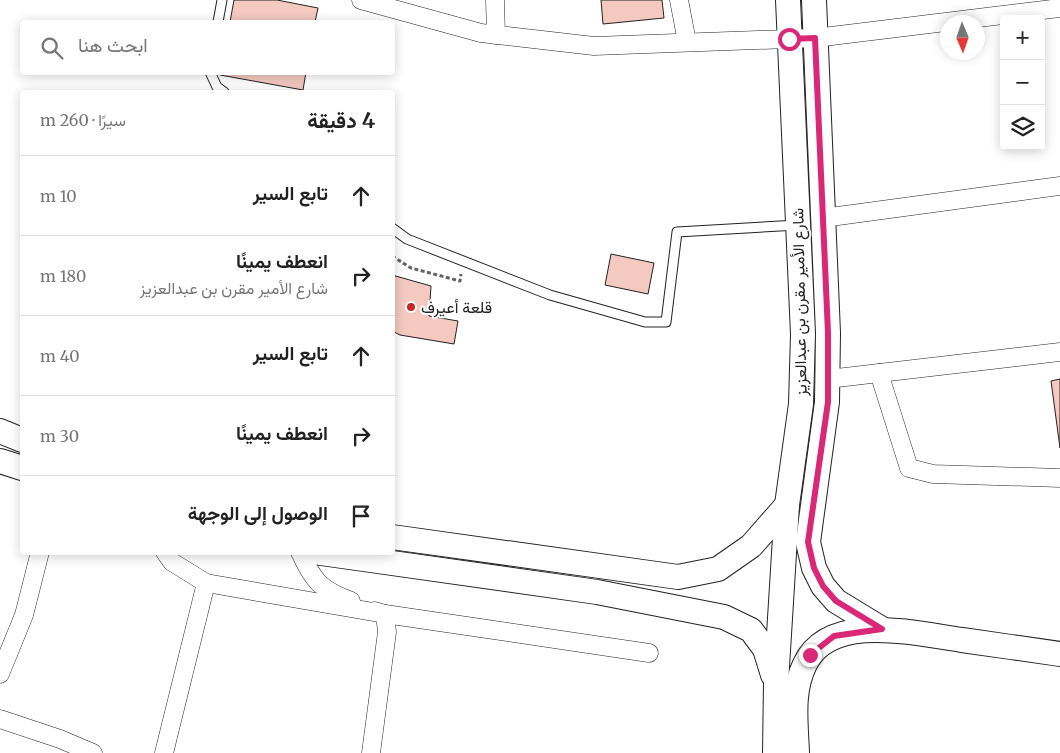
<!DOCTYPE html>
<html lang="ar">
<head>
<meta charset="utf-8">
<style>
	:root { --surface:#fff; --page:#f2f2f2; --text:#222; --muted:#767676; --line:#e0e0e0 }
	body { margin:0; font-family:Merriweather,Vazirmatn,serif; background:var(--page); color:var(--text); direction:rtl }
	.controls { position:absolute; right:15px; top:15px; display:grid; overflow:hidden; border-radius:5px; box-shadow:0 2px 12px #0003 }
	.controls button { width:45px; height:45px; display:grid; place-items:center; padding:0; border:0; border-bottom:1px solid var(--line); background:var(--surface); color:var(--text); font:25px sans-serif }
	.compass { position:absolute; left:940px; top:15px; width:45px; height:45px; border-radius:50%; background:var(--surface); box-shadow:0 2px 12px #0003; rotate:178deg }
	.stop { position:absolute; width:15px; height:15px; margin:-11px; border:4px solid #db2777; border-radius:50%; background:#fff }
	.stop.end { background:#db2777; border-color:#fff; box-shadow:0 1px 5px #0008 }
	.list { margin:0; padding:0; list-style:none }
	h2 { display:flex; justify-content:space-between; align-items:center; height:65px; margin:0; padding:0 20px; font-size:21px }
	h2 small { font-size:16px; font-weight:400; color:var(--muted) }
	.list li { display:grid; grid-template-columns:32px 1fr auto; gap:15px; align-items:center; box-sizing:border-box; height:80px; padding:0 20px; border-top:1px solid var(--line) }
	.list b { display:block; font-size:19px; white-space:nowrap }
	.list p { margin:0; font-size:16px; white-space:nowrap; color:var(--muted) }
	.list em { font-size:16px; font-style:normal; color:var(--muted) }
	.icon { flex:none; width:28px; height:28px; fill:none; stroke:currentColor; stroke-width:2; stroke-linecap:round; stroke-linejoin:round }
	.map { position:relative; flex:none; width:1060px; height:753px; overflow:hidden; direction:ltr }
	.search { position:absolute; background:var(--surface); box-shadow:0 2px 12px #0003; left:20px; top:20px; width:375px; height:55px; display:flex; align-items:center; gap:12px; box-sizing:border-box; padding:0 18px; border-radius:5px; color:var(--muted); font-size:19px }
	.panel { position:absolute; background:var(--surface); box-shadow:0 2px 12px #0003; left:20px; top:90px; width:375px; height:465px; border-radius:5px; direction:rtl }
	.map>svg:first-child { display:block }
	.building { fill:#f3c9c0; stroke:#222 }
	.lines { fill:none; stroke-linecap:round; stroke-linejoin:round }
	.lane-casing { stroke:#222; stroke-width:11 }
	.street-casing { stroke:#222; stroke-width:19 }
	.secondary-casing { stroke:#222; stroke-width:26 }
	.path { stroke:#646464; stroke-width:3; stroke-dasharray:4 2.5; stroke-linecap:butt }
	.lane { stroke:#fff; stroke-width:9 }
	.street { stroke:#fff; stroke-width:18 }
	.secondary { stroke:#fff; stroke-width:24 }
	.route { stroke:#db2777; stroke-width:6 }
	.poi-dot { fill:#c62828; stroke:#fff; stroke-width:2 }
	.labels { text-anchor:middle; stroke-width:4; stroke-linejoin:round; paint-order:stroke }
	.street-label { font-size:16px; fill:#222; stroke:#fff }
	.poi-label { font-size:16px; fill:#222; stroke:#fff; text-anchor:start }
</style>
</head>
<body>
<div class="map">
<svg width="1060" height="753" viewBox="0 0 1060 753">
	<rect width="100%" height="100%" fill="#fff"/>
	<g class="building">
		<path d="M234 0H277L318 8 315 22H230Z"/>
		<path d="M601 0H662L664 18 603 24Z"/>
		<path d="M221 72H306L303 90 220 75Z"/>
		<path d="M611 254 654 263 648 294 605 285Z"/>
		<path d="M392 275 431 286 429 316 458 321 454 344 400 335 392 331Z"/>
		<path d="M1060 379V448L1051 381Z"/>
	</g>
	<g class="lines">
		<g class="lane-casing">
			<g id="lane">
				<path d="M218 22 222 0"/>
				<path d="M210 72 217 87 224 92"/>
				<path d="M392 228 407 239 550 295 645 322H666L677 232 798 225"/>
			</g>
		</g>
		<g class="street-casing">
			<g id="street">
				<path d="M361 0 481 33 594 46 815 38 1060 8"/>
				<path d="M495 0 496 35"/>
				<path d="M679 0 687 42"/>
				<path d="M823 218 1060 186"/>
				<path d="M879 373 909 468 933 474 1060 478"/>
				<path d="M828 379 1060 352"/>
				<path d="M300 552C313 581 321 590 351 601"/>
				<path d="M206 583 385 614 649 653"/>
				<path d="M0 674 24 615 40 552"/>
				<path d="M0 719 60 739 93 753"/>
				<path d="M164 753 206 583 172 562 165 552"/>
				<path d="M371 753 387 632 385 614 375 611"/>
			</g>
		</g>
		<g class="secondary-casing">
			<g id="secondary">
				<path d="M814 0 828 333 827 402 808 542 814 568 823 586 836 601 882 629"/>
				<path d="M0 431 22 440"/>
				<path d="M0 461 22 468"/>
				<path d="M392 537 678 577 718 569 751 546 787 505"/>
				<path d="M314 552 597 592 724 617 751 630 765 649 773 675"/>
				<path d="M775 753 776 683 787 505 801 404 803 334 788 0"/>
				<path d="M797 753C796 723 791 692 805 664 830 611 918 634 962 640 995 645 1027 649 1060 654"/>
			</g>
		</g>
		<path class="path" d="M392 256 411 268 460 281 461 274"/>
		<use href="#lane" class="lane"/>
		<use href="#street" class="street"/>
		<use href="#secondary" class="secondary"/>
	</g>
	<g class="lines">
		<path class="route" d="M789 39 815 38 828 333V402L808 542 814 568 823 586 836 601 882 629 834 636 810 655"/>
	</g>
	<circle class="poi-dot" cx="411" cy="307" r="5"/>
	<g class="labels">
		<g class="street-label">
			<text transform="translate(799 302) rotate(-91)" y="6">شارع الأمير مقرن بن عبدالعزيز</text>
		</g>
		<g class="poi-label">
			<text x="421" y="313">قلعة أعيرف</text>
		</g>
	</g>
</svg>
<div class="controls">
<button>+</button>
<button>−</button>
<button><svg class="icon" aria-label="layers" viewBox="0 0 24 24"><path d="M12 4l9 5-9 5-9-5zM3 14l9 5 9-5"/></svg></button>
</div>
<svg class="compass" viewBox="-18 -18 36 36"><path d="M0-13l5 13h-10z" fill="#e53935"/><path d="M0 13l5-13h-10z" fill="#767676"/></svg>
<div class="stop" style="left:789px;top:39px"></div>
<div class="stop end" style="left:810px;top:655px"></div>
<div class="search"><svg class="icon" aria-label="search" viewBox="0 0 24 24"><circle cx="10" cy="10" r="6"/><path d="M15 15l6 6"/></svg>ابحث هنا</div>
<section class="panel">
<h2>4 دقيقة<small>سيرًا · 260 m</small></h2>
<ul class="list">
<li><svg class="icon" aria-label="ahead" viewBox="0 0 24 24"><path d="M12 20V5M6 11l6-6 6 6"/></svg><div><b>تابع السير</b></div><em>10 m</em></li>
<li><svg class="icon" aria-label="right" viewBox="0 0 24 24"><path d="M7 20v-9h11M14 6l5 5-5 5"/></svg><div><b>انعطف يمينًا</b><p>شارع الأمير مقرن بن عبدالعزيز</p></div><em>180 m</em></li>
<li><svg class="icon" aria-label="ahead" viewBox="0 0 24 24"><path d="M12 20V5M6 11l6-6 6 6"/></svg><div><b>تابع السير</b></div><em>40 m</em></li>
<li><svg class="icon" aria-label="right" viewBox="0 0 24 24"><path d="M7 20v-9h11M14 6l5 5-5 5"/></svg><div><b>انعطف يمينًا</b></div><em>30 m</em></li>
<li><svg class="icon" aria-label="arrive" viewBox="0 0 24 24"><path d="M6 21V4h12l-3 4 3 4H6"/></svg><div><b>الوصول إلى الوجهة</b></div></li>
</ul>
</section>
</div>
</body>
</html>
